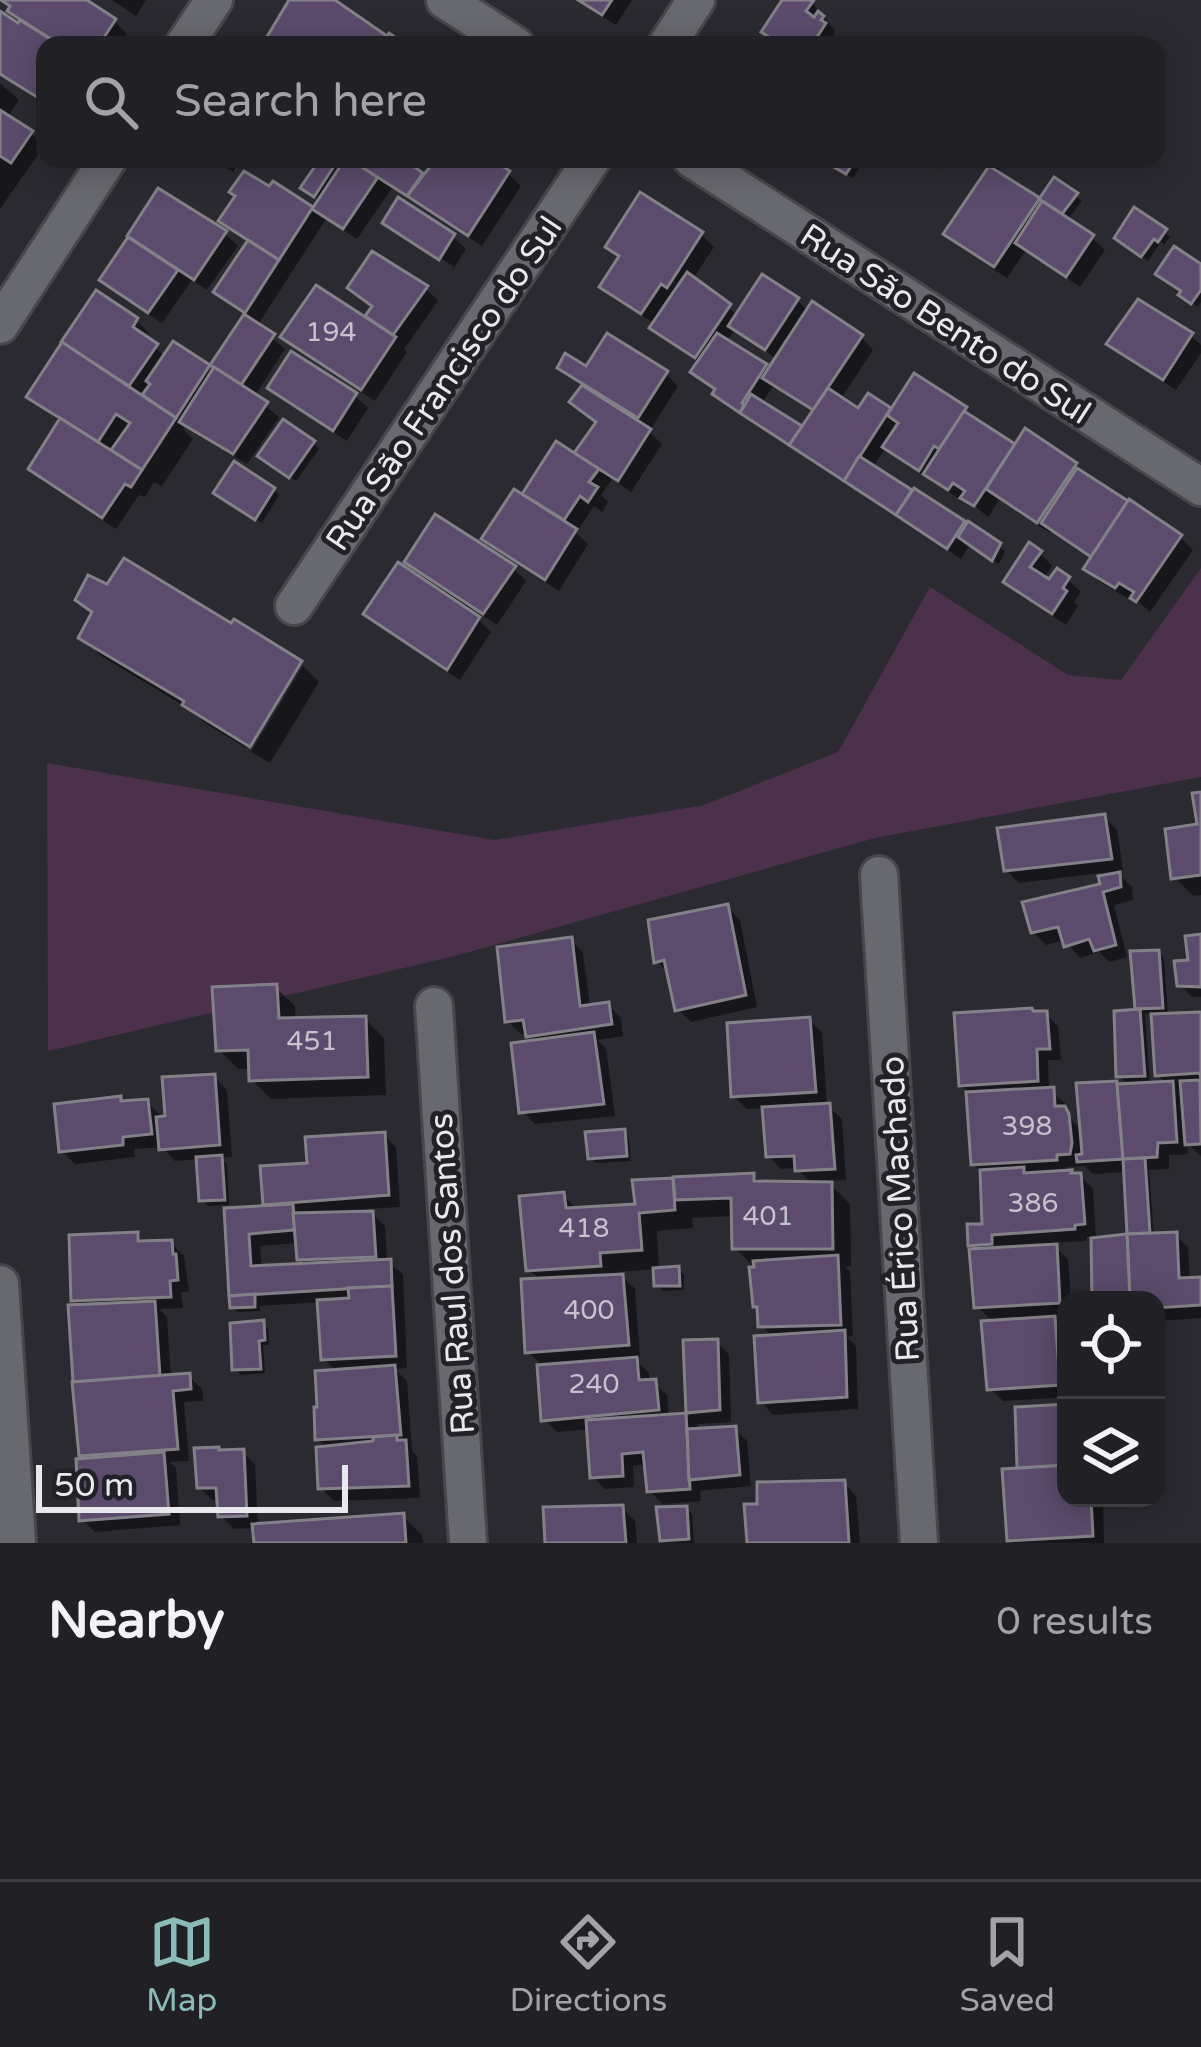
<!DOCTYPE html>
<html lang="en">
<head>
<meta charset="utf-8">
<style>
	:root { --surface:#202025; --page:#2d2d32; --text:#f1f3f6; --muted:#a2a3a7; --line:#3d3e42; --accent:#8bbbb9 }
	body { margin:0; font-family:"Varela Round",sans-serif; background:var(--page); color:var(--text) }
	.controls { position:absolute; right:36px; bottom:36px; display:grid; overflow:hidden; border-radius:24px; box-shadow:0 6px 30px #0003 }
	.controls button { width:108px; height:108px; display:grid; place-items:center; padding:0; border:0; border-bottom:3px solid var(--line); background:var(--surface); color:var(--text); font:60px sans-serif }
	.scale { position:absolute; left:36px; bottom:30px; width:312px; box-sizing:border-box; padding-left:12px; border:6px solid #e9e8ed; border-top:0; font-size:33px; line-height:42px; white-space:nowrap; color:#e9e8ed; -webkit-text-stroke:9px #212127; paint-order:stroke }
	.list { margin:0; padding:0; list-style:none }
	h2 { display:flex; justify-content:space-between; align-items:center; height:156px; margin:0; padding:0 48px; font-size:51px }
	h2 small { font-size:39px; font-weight:400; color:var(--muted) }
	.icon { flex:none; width:66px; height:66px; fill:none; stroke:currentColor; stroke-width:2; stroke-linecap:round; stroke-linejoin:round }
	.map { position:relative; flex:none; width:1201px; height:1543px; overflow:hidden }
	.search { position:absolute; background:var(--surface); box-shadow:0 6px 30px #0003; left:36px; right:36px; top:36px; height:132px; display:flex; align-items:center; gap:30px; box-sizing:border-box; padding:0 42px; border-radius:24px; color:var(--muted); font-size:45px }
	.sheet { height:336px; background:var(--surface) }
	nav { display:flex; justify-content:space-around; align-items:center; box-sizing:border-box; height:168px; border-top:3px solid var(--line); background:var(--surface); font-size:33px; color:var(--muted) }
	nav a { display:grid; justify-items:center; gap:6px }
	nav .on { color:var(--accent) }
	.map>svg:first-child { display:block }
	.green { fill:#4c314b }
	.shadow { fill:#0007; fill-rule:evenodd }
	.building { fill:#5c4b6c; stroke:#848087; stroke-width:3 }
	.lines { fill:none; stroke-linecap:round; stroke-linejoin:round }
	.minor-casing { stroke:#46464c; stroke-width:42 }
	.minor { stroke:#68686f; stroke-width:36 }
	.labels { text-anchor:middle; stroke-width:10; stroke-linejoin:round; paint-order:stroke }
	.number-label { font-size:27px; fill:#c6c1cd }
	.street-label { font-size:33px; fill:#e9e8ed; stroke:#212127 }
</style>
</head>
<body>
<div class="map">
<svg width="1201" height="1543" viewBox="0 0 1201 1543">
	<rect width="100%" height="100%" fill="#2b2a31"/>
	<path class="green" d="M1201 568V777L875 838 451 957 48 1051 47 763 494 840 704 805 838 752 930 587 1068 675 1121 680Z"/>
	<g class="shadow">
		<path d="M2 0H81L114 21 127 34 119 45H45V104L0 74V15L21 28V22L11 11 12 8Z"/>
		<path d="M112 0H146L136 16Z"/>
		<path d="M575 0H632L616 25Z"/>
		<path d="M786 0 812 2 835 31 833 34 837 38 832 45H778L765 32Z"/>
		<path d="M0 83 19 100 7 118 31 133 44 146 0 209Z"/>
		<path d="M211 159H233L238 164 233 172Z"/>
		<path d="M323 159H331L342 168 347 161 345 159H398L426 179 439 159H486L509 174 521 186 482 246 392 188 357 239 326 219 257 326 285 349 254 397 279 417 247 464 184 427 183 429 193 439 162 486 154 482 145 497 139 495 116 529 44 482 31 469 61 423 30 396 136 320 149 333 145 339 166 357 174 345 213 373 214 365 246 316 217 292 250 243 222 221 273 185 314 212 321 201 304 188Z"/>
		<path d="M828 159H865L853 178 832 166Z"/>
		<path d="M927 159H948L942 169Z"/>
		<path d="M970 159H1006L996 174 1040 203 1055 181 1082 201 1067 221 1092 238 1105 250 1080 287 1026 250 1007 278 960 247 947 234 989 171Z"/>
		<path d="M159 192 225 234 238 246 207 290 192 280 162 323 115 292 103 279Z"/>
		<path d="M399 201 453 237 466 249 452 271 453 266 395 228V233L386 223Z"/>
		<path d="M1165 232 1170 237 1164 245 1161 242 1148 261 1123 243Z"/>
		<path d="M701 234 714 247 692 280 738 315 797 300 809 312 861 337 873 350 840 400 859 412 869 398 892 412 965 409 978 422 1016 448 1075 465 1089 479 1180 537 1193 550 1150 612 1132 595 1129 599 1100 582 1087 569 1093 560 1052 530 1050 533 999 500 988 517 964 497 961 500 899 459 887 446 872 468 1005 551 999 564 970 544 961 559 858 489 728 407 716 394 717 392 694 372 700 363 666 340 653 327 655 324 616 299 603 286 621 259 609 247ZM735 329 778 360 770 371 726 342ZM774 385 815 413 802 431 761 404Z"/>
		<path d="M1201 268V302L1198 307 1187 300Z"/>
		<path d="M351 288H426L438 301 404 349 407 352 375 401 296 349 284 337 365 320 374 308Z"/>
		<path d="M1139 303 1191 336 1201 345V353L1176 390 1123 356 1110 344Z"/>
		<path d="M291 355 355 396 368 408 347 441 283 400 270 387Z"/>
		<path d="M560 367 666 374 678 386 649 432 662 444 631 492 612 479 601 495 608 502 602 512 594 506 576 533 588 544 559 591 497 551 485 538 522 498 557 446 575 458 599 424 573 402 584 386Z"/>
		<path d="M313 443 319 449 296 481 266 461Z"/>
		<path d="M273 490 279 495 262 523 223 498Z"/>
		<path d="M1040 553 1052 566 1043 579 1050 583 1068 580 1081 592 1074 602 1078 606 1066 625 1019 594 1006 581Z"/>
		<path d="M407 561 514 569 526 581 497 625 471 607 469 610 491 632 460 680 380 626 367 613 429 582Z"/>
		<path d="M78 600 233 627 235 624 301 664H297L246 748 205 723 191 710 101 656 82 637 94 615Z"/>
		<path d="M303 666 319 682 270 763 251 752Z"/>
		<path d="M1201 795V895L1193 896 1174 877 1200 827Z"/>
		<path d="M1104 817 1117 830 1123 870 1115 871 1132 887 1133 900 1114 905 1127 957 1109 962 1099 952 1080 958 1065 940 1046 945 1033 932 1104 886 1101 873 1019 883 1006 870Z"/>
		<path d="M727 907 740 920 757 1007 691 1022 678 1009 670 975 657 961Z"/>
		<path d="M1201 937V997H1192L1180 984Z"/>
		<path d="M571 940 583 953 590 1007 608 1005 621 1018 623 1036 597 1040 606 1048 615 1116 535 1124 522 1111 536 1043 528 1033 521 1034 508 1021Z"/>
		<path d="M1158 953 1164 958 1168 1017 1201 1015V1156L1187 1143 1188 1154 1169 1155V1169L1149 1170 1154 1236 1175 1235 1188 1247 1190 1281 1201 1280V1318L1156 1321V1300H1095L1094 1236 1087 1237 1086 1241 1052 1243 1068 1260 1071 1300H1066V1315L1051 1316 1066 1331V1397L1003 1401 990 1388 994 1323 977 1306V1251L971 1245 985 1227 983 1174 974 1164 968 1092 961 1084 1046 1014 1058 1026 1061 1060H1048L1049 1091 1065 1103 1066 1112 1084 1135 1129 1085 1119 1076 1138 1012 1133 954ZM1154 1013 1158 1075 1168 1084 1150 1085 1145 1014ZM1085 1166 1093 1174 1126 1172 1130 1233 1134 1237 1096 1240 1093 1189 1080 1176H1074L1065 1167Z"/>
		<path d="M275 987 295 1006 296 1021 365 1019 384 1038 386 1095 271 1099 252 1080V1069H238L219 1050Z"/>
		<path d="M809 1020 822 1032 827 1106 842 1119 846 1180 827 1181 850 1204 851 1266 845 1267 850 1271 853 1336 847 1337 856 1346 858 1409 773 1415 761 1402 773 1338 761 1325 757 1270 735 1248 734 1216 692 1218 693 1228 657 1231 659 1270 678 1269 684 1275V1290L663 1291 657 1285 656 1269 617 1272 635 1289 640 1357H633L649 1373V1383L654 1382 667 1395 669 1417 689 1416 686 1343 716 1342 729 1354 731 1422 698 1424V1431L734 1429 747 1441 751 1486 700 1491 701 1501 663 1504 650 1491 647 1464 633 1466 634 1487 605 1489 593 1477 589 1429 557 1432 544 1419 540 1363 528 1352 541 1281 529 1269 563 1195 578 1210 638 1207 673 1180 753 1176 761 1185H813L797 1168 781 1169 769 1156 765 1108 747 1109 734 1096Z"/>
		<path d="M214 1077 227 1090 232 1157 220 1158 227 1164 229 1205 208 1206 202 1200 200 1159 175 1161 162 1147 134 1149 135 1157 75 1164 62 1151 120 1099 124 1104 147 1102 160 1115 161 1119H168Z"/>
		<path d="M624 1132 629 1138 631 1161 596 1163 590 1157Z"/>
		<path d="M384 1135 396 1147 400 1207 367 1209 385 1226 387 1262 403 1274 407 1368 394 1369 407 1381 412 1451 417 1456 420 1498 334 1501 321 1488 328 1449 318 1439 337 1372 324 1359 320 1302 260 1306V1311L238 1312 233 1307 228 1211 266 1208 263 1169 310 1165ZM299 1243 300 1259 307 1266 262 1268 260 1246Z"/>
		<path d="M137 1235 145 1244 171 1243 184 1256 189 1292H181L183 1308 159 1309 167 1317 171 1378 189 1377 202 1389 203 1401 184 1402 189 1461 169 1462 176 1468 180 1525 95 1532 82 1519 83 1461 75 1382 82 1308 74 1299Z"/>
		<path d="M263 1323 268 1329 269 1345H263L265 1373 241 1375 235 1369Z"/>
		<path d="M1066 1409V1498H1103L1104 1543H1013L1009 1540 1020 1471Z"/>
		<path d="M243 1452 255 1465 258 1526 403 1516 422 1535 423 1543H257L256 1528 234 1529 221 1516 220 1500H212L199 1487Z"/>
		<path d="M844 1483 856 1496 860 1543H750Z"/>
		<path d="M622 1508 635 1521 637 1543H548Z"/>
		<path d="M686 1509 692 1514 694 1543H666L663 1540Z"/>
	</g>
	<g class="building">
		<path d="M1 0H87L116 19 99 45H60L7 11 10 6Z"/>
		<path d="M289 0H335L387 36 389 33 406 45H262Z"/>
		<path d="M578 0H612L602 15Z"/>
		<path d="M782 0H814L806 11 814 17 818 11 824 16 821 20 826 23 812 45H781L761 32Z"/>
		<path d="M0 11 18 23 20 20 60 45H45V86L37 97 0 74Z"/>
		<path d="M0 110 33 131 11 163 0 156Z"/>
		<path d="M320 159 338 160 314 197 300 188Z"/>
		<path d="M345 159H349L378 177 343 229 312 209Z"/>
		<path d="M349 159H403L423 173 407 196Z"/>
		<path d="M436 159H491L510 171 468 236 407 196Z"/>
		<path d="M824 159H856L846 174 823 161Z"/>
		<path d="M989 166 1040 198 994 267 943 234Z"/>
		<path d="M244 171 269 186 273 181 313 207 279 260 218 221 235 196 229 192Z"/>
		<path d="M1054 177 1078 193 1062 214 1039 199Z"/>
		<path d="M158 188 227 231 194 280 127 236Z"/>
		<path d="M640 192 703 232 667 288 661 284 641 314 599 287 619 256 605 247Z"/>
		<path d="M398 197 455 234 439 260 382 223Z"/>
		<path d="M1042 201 1094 235 1066 277 1015 243Z"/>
		<path d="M1134 207 1167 229 1158 242 1154 239 1141 257 1114 238Z"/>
		<path d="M128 237 178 270 148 313 99 280Z"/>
		<path d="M248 240 279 260 245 313 213 292Z"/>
		<path d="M1174 246 1201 264V290L1191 304 1178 295 1181 291 1155 274Z"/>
		<path d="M372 251 428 286 393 335 365 316 372 306 347 288Z"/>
		<path d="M687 272 731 304 695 358 649 328Z"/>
		<path d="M762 274 799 298 765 350 728 326Z"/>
		<path d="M316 285 396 337 361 390 280 337Z"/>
		<path d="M96 290 138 318 133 327 158 344 129 386 61 342Z"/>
		<path d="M1138 299 1193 333 1163 380 1106 344Z"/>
		<path d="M812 301 863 335 813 410 762 378Z"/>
		<path d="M244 314 275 334 241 385 210 365Z"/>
		<path d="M607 333 668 371 638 418 557 368 565 353 586 366Z"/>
		<path d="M717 333 767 364 742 403 744 405 740 413 712 394 715 389 690 372Z"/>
		<path d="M173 341 210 365 176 418 142 395 150 384 146 381Z"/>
		<path d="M62 342 176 418 142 470 111 450 130 423 116 414 98 442 26 397Z"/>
		<path d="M291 351 357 393 333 431 267 388Z"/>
		<path d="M214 367 268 402 233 454 179 422Z"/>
		<path d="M914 373 967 407 939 449 934 446 919 471 882 447 898 423 887 415Z"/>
		<path d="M582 385 651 429 618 481 574 453 596 422 569 402Z"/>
		<path d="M828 388 858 408 868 393 891 408 844 481 789 445Z"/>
		<path d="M751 394 802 426 789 445 740 413Z"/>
		<path d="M964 411 1015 444 974 506 960 498 965 491 953 483 948 490 923 474Z"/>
		<path d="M60 418 142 470 131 487 125 484 102 518 28 469Z"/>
		<path d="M283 419 315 441 289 478 257 456Z"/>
		<path d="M1025 428 1077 463 1037 523 986 489Z"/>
		<path d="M556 441 599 469 589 482 598 487 588 502 580 496 564 520 522 494Z"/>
		<path d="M859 456 912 490 896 515 844 481Z"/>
		<path d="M234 461 275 488 255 520 213 493Z"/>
		<path d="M1077 468 1128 501 1091 557 1041 523Z"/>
		<path d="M914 488 965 521 947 549 896 515Z"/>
		<path d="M514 489 577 529 545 580 481 539Z"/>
		<path d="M1129 499 1182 535 1136 602 1130 598 1134 592 1119 583 1115 588 1083 569Z"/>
		<path d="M435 514 516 566 483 614 404 562Z"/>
		<path d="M968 521 1001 543 992 561 958 537Z"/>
		<path d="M1029 542 1042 551 1030 567 1049 579 1057 568 1070 577 1063 588 1067 591 1052 614 1003 582Z"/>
		<path d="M124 558 231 623 234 619 302 661 250 747 182 705 184 701 78 638 92 612 75 600 88 575 107 584Z"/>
		<path d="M398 562 480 617 447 670 363 614Z"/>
		<path d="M1201 792V875L1171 879 1165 829 1197 824 1192 793Z"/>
		<path d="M1105 814 1112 859 1004 871 997 828Z"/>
		<path d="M1120 872 1121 887 1103 892 1116 945 1094 951 1089 939 1064 947 1058 927 1031 933 1022 902 1100 884 1098 876Z"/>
		<path d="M728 904 746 995 675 1011 664 960 654 963 648 920Z"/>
		<path d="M1201 934V987L1177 986 1174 961 1188 960 1185 936Z"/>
		<path d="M572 937 580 1006 609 1002 612 1024 526 1037 523 1020 505 1022 497 947Z"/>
		<path d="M1159 950 1163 1008 1135 1009 1130 951Z"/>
		<path d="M277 984 279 1018 366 1016 368 1077 249 1081 248 1050 216 1051 212 987Z"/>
		<path d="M1032 1008 1033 1011H1047L1050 1049H1037L1038 1081 959 1086 954 1013Z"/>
		<path d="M1140 1009 1145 1076 1116 1077 1114 1011Z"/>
		<path d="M1201 1012V1080L1200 1073 1155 1076 1151 1014Z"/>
		<path d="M810 1017 816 1092 731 1097 727 1023Z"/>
		<path d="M594 1032 604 1104 519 1113 511 1043Z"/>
		<path d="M215 1074 220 1145 159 1150 156 1117 165 1116 162 1077Z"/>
		<path d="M1200 1080 1201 1144 1185 1145 1180 1081Z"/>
		<path d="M1117 1081 1123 1159 1077 1162 1076 1155 1082 1154 1076 1083Z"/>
		<path d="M1173 1081 1177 1142 1158 1143 1157 1157 1123 1159 1117 1084Z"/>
		<path d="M1054 1087 1055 1106H1065L1069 1114 1072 1143 1070 1154 1057 1155V1160L971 1165 966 1092Z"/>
		<path d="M121 1096V1101L148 1099 152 1134 123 1137V1145L59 1152 54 1104Z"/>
		<path d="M830 1103 835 1169 795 1171 794 1156 766 1157 762 1107Z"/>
		<path d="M625 1129 627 1156 588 1159 585 1132Z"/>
		<path d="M385 1132 389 1195 263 1205 260 1166 307 1163 305 1137Z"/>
		<path d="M222 1155 225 1200 199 1201 196 1157Z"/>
		<path d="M1145 1158 1150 1233 1127 1234 1123 1159Z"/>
		<path d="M1024 1167V1173L1072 1170 1071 1173H1081L1085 1224 1075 1225V1229L992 1235V1244L968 1246 967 1224H982L980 1170Z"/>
		<path d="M754 1173V1181L832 1182 833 1249H732L731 1198 675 1200 673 1177Z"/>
		<path d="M673 1178 675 1210 639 1213 642 1250 600 1253 601 1266 526 1271 519 1196 564 1192 566 1208 635 1204 632 1180Z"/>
		<path d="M293 1204 295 1230 249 1234 251 1266 391 1259 392 1286 229 1296 224 1208Z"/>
		<path d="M373 1211 376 1257 297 1260 293 1213Z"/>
		<path d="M138 1232V1241L172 1240 173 1254H176L178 1280 170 1281 171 1297 71 1301 69 1235Z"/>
		<path d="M1177 1232 1179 1278 1201 1277V1305L1156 1308V1300H1130L1127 1234Z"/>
		<path d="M1127 1234 1130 1300H1092L1091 1238Z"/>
		<path d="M1057 1244 1060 1303 974 1308 969 1249Z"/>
		<path d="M838 1255 841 1325 758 1327 757 1307H753L749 1267H754L753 1261Z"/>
		<path d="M679 1266 680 1286H654L653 1268Z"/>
		<path d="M623 1274 629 1345 525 1353 521 1279Z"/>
		<path d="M392 1286 396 1356 321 1360 317 1300 349 1298 348 1288Z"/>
		<path d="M255 1294V1307L230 1308 229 1296Z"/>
		<path d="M155 1301 160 1376 73 1382 68 1305Z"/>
		<path d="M1055 1316 1060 1385 987 1390 981 1321Z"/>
		<path d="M264 1320 265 1340 259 1341 261 1369 232 1370 230 1323Z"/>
		<path d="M845 1330 847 1397 758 1403 754 1336Z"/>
		<path d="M718 1339 720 1410 686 1413 683 1340Z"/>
		<path d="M637 1357 639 1380 656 1379 659 1410 541 1421 537 1365Z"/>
		<path d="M395 1365 401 1435 315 1440 314 1407H317L315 1371Z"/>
		<path d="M190 1373 191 1389 173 1391 178 1449 79 1456 72 1382Z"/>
		<path d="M1066 1404V1465L1017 1469 1015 1407Z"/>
		<path d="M686 1413 690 1489 647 1492 643 1452 622 1454 623 1476 590 1478 586 1420Z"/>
		<path d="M736 1426 740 1475 689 1480 687 1429Z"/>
		<path d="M397 1435V1440H406L409 1486 318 1489 316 1447 373 1441V1437Z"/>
		<path d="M219 1447V1450L244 1449 247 1516 218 1517 216 1488H197L194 1448Z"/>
		<path d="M164 1452 169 1514 79 1521 76 1459Z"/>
		<path d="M1066 1465V1498H1091L1093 1536 1007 1541 1002 1469Z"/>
		<path d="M845 1480 849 1543H747L744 1504H757V1482Z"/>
		<path d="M623 1505 626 1543H545L543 1507Z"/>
		<path d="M687 1506 689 1539 660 1541 656 1507Z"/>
		<path d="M404 1513 406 1543H254L252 1524Z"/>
	</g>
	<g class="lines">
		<g class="minor-casing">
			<g id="minor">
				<path d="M445 0 515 45"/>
				<path d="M184 45 214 0"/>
				<path d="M667 45 696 0"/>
				<path d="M692 159 1201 487"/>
				<path d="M0 325 108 159"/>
				<path d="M294 606 592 159"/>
				<path d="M879 875 919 1543"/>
				<path d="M434 1006 468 1543"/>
				<path d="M0 1284 17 1543"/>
			</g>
		</g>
		<use href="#minor" class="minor"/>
	</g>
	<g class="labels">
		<g class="number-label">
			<text x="331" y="341">194</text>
			<text x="312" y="1050">451</text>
			<text x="1027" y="1135">398</text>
			<text x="1033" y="1212">386</text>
			<text x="768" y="1225">401</text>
			<text x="584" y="1237">418</text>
			<text x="589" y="1319">400</text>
			<text x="594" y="1393">240</text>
		</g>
		<g class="street-label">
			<text transform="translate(946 323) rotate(33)" y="12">Rua São Bento do Sul</text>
			<text transform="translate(443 383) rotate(-56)" y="12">Rua São Francisco do Sul</text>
			<text transform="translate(899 1209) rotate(-93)" y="12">Rua Érico Machado</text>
			<text transform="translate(451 1274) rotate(-94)" y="12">Rua Raul dos Santos</text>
		</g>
	</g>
</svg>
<div class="controls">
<button><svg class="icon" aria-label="locate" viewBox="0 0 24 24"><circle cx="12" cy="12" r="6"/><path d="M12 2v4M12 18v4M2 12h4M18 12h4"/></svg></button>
<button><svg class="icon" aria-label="layers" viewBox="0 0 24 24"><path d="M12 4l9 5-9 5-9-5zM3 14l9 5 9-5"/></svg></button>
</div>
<div class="scale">50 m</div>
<div class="search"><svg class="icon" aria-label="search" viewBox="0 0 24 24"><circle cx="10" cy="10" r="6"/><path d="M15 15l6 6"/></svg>Search here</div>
</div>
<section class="sheet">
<h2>Nearby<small>0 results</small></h2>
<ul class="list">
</ul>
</section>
<nav>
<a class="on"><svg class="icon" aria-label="map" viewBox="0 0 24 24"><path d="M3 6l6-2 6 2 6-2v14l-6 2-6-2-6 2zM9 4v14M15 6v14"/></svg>Map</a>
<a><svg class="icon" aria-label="directions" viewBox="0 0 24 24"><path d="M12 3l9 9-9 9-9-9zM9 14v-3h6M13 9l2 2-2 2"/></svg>Directions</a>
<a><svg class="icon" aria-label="saved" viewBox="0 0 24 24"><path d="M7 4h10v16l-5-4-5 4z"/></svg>Saved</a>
</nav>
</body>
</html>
